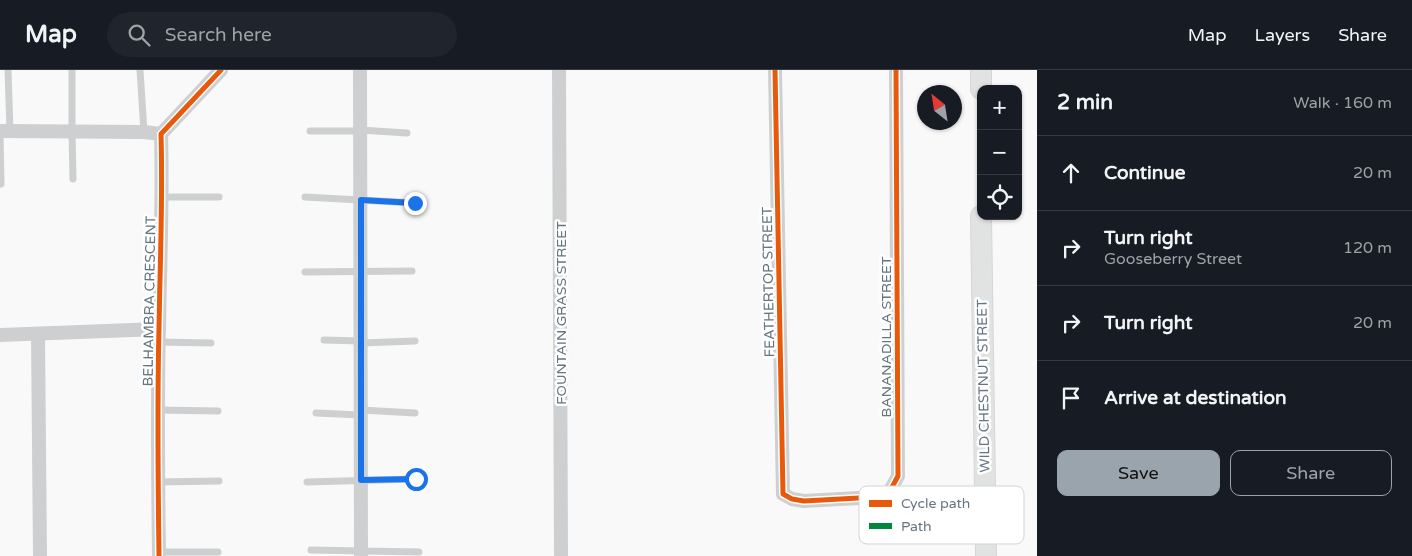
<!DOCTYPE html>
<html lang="en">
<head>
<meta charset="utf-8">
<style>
	:root { --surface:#171b24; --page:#20242c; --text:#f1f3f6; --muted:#9ea1a6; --line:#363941; --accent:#99a4ac }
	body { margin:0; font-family:"Varela Round",sans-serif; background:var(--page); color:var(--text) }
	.controls { position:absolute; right:15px; top:15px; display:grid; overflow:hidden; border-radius:10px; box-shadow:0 1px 4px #0004 }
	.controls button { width:45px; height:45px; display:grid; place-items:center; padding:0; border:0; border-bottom:1px solid var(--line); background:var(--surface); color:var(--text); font:25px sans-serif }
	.compass { position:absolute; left:917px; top:15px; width:45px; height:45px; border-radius:50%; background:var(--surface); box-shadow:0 1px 4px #0004; rotate:330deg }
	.stop { position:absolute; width:15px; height:15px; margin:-11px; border:4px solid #1a73e8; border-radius:50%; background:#fff }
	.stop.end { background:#1a73e8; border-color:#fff; box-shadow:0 1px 5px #0008 }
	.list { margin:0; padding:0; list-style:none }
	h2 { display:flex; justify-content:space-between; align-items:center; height:65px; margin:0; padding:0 20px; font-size:21px }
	h2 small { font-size:16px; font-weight:400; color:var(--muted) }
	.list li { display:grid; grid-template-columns:32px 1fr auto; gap:15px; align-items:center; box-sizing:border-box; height:75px; padding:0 20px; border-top:1px solid var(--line) }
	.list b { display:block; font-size:19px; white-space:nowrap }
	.list p { margin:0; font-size:16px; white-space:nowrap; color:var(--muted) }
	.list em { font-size:16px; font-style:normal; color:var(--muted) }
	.actions { display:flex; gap:10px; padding:15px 20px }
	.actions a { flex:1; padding:11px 0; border:1px solid var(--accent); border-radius:10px; text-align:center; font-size:18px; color:var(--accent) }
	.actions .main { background:var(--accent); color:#111 }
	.icon { flex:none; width:28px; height:28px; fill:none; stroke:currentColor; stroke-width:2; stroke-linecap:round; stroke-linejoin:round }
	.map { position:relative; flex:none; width:1037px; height:486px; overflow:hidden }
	header { display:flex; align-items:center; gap:30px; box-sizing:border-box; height:70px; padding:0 25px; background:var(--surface); border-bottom:1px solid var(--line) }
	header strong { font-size:24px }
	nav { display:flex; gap:28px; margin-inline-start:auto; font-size:18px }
	.search { width:350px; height:45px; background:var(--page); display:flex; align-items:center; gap:12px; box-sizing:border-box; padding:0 18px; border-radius:28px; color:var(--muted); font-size:19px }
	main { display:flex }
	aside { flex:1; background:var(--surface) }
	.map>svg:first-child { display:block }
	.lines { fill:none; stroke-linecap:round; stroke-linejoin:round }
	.secondary-casing { stroke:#d5d6d7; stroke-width:22 }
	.lane { stroke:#cecfd0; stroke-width:7 }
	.street { stroke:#cecfd0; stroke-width:14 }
	.secondary { stroke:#e1e2e2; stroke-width:20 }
	.quiet { stroke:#00873e; stroke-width:4; stroke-dasharray:8 4; stroke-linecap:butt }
	.cycleway-casing { stroke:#fff; stroke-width:8 }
	.cycleway { stroke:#e8590c; stroke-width:5 }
	.route { stroke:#1a73e8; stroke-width:6 }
	.labels { text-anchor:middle; stroke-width:5; stroke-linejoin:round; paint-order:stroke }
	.street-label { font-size:14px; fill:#657683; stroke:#fff }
	.key { fill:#fff; stroke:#d1d6da; stroke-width:1 }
	.key-label { font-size:14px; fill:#657683 }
</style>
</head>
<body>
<header>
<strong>Map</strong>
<div class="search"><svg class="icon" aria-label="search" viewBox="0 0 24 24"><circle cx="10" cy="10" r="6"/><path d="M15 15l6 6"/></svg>Search here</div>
<nav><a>Map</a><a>Layers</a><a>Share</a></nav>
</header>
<main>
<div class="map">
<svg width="1037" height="486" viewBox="0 0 1037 486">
	<rect width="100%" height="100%" fill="#f9f9f9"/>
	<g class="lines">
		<g class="secondary-casing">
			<g id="secondary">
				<path d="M981 0V19"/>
				<path d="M981 146 986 486"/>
			</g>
		</g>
		<g class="lane">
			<path d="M8 0 10 61"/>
			<path d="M72 0V62L73 109"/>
			<path d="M140 0 144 62"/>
			<path d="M360 60 407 63"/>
			<path d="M310 61H361"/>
			<path d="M0 66 1 114"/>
			<path d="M163 127H219"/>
			<path d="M305 127 415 133"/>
			<path d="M305 202 412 201"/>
			<path d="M324 270 361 271"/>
			<path d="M159 272 211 273"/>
			<path d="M361 273 415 271"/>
			<path d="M158 340 218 341"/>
			<path d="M361 340 415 343"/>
			<path d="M316 343 361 345"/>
			<path d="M157 412 219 411"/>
			<path d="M307 412 416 409"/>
			<path d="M311 480 419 482"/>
			<path d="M159 482H218"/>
		</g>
		<g class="street">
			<path d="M360 0 361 486"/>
			<path d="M559 0 561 486"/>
			<path d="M775 0 783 424 792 429 804 431 877 427 890 421 898 406 896 0"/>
			<path d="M0 61 144 62 161 64"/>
			<path d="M38 264 40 486"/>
			<path d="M0 265 159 259"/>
			<path d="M159 486C158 410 157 334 159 258 160 193 163 129 161 64L221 0"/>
		</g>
		<use href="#secondary" class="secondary"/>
		<path class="quiet" d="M890 421 901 435 985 433"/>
		<g class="cycleway-casing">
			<g id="cycleway">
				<path d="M775 0 783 424 792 429 804 431 877 427 890 421 898 406 896 0"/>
				<path d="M159 486C158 410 157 334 159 258 160 193 163 129 161 64L221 0"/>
			</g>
		</g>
		<use href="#cycleway" class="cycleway"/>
	</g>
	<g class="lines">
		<path class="route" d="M415 133 361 130V410L416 409"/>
	</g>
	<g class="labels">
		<g class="street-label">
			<text transform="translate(768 212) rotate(-91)" y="5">FEATHERTOP STREET</text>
			<text transform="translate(149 231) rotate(-89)" y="5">BELHAMBRA CRESCENT</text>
			<text transform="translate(561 243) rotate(-90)" y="5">FOUNTAIN GRASS STREET</text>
			<text transform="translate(886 267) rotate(-90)" y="5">BANANADILLA STREET</text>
			<text transform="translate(983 316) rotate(-91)" y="5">WILD CHESTNUT STREET</text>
		</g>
	</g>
	<rect x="859" y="416" width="165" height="58" rx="8" class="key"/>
	<rect x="869" y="430" width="23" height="7" fill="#e8590c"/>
	<rect x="869" y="453" width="23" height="6" fill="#00873e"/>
	<g class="key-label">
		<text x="901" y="438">Cycle path</text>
		<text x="901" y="461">Path</text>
	</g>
</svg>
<div class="controls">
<button>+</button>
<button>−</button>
<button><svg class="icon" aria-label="locate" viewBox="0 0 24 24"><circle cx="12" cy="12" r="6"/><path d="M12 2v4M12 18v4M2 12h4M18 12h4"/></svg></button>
</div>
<svg class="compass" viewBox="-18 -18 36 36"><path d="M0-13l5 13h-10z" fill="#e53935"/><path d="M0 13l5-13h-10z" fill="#9ea1a6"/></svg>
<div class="stop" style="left:416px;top:409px"></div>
<div class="stop end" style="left:415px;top:133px"></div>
</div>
<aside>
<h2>2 min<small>Walk · 160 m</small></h2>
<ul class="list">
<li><svg class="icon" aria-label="ahead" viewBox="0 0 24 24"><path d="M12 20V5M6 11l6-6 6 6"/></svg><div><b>Continue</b></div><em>20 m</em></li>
<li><svg class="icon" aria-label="right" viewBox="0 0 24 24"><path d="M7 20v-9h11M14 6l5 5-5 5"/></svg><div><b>Turn right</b><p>Gooseberry Street</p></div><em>120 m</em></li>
<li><svg class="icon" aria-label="right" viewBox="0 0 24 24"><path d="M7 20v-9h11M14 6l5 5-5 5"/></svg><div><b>Turn right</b></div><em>20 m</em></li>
<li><svg class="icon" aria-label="arrive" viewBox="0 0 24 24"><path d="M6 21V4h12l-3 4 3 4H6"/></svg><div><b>Arrive at destination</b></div></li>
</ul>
<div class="actions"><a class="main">Save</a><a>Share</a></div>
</aside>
</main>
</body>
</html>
